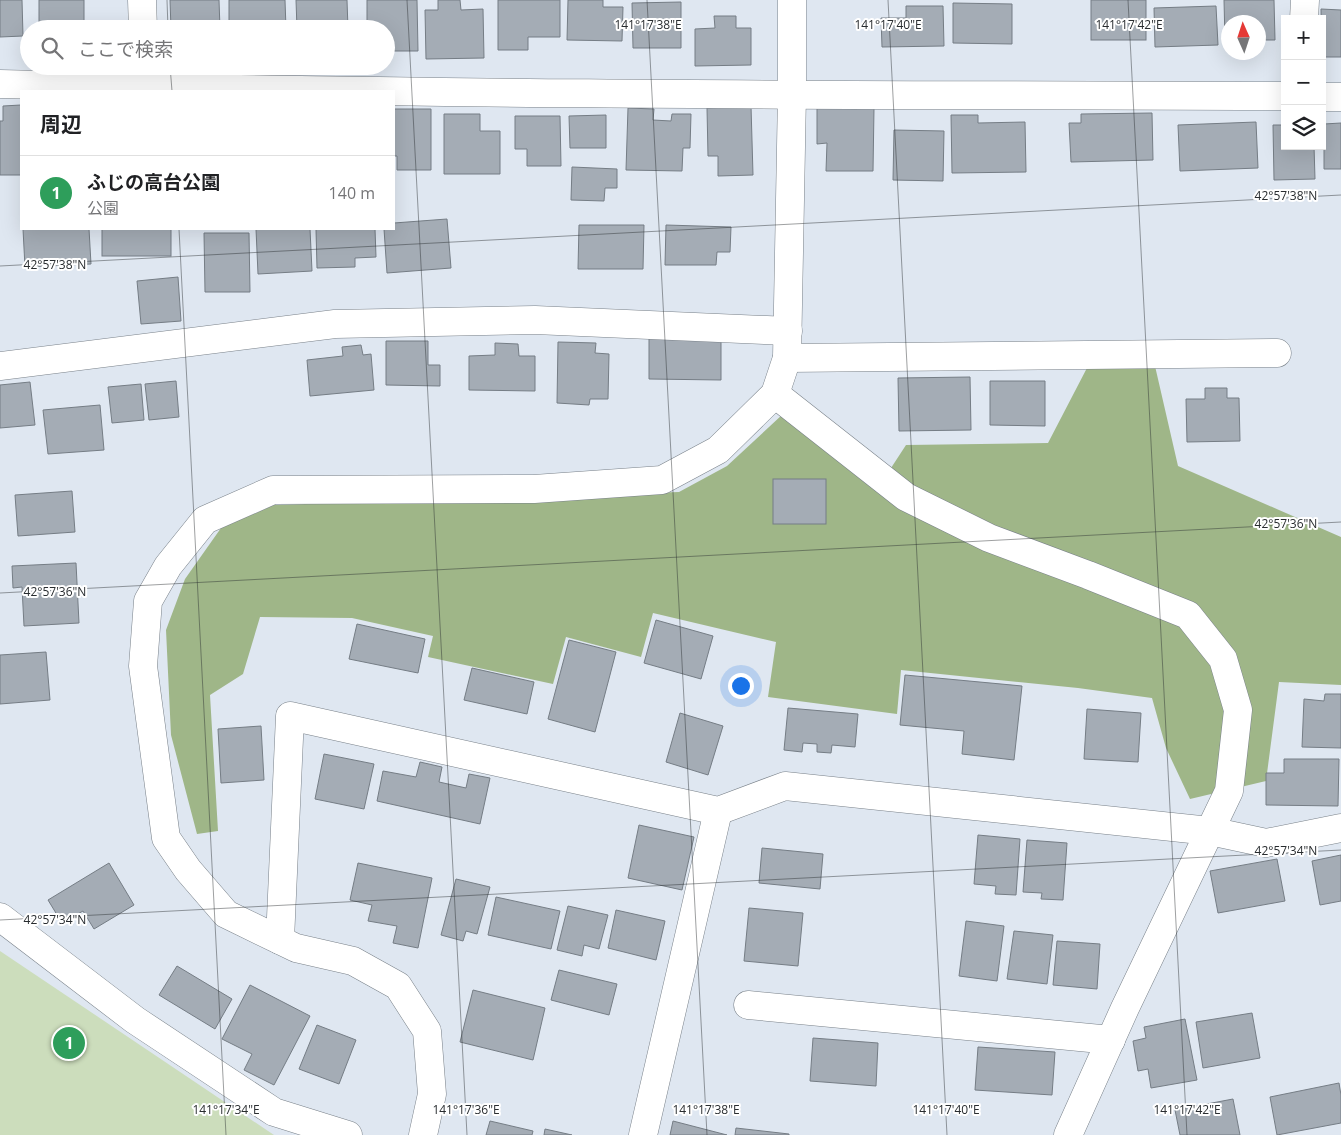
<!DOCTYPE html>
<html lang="ja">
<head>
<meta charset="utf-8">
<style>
	:root { --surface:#fff; --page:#f6f6f6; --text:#202124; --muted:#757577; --line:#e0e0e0; --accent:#3d6622 }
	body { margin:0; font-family:"Open Sans","Noto Sans JP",sans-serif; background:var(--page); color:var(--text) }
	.controls { position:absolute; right:15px; top:15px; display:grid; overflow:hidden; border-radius:0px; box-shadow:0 5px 20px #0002 }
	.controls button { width:45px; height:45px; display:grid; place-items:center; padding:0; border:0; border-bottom:1px solid var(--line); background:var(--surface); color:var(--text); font:25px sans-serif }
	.compass { position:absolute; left:1221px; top:15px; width:45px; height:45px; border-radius:50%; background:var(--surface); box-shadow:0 5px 20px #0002; rotate:357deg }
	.you { position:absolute; left:740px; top:685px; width:18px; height:18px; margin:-12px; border:4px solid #fff; border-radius:50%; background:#1a73e8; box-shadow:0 0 0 8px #1a73e833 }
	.badge { display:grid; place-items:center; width:32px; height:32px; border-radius:50%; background:var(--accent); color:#fff; font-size:16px; font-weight:700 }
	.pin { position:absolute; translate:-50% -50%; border:2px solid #fff; box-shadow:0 1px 5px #0006 }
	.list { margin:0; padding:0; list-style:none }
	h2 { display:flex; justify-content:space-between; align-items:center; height:65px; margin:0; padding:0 20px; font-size:21px }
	h2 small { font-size:16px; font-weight:400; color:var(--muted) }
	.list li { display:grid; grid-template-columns:32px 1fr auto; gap:15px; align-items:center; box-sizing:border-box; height:75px; padding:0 20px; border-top:1px solid var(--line) }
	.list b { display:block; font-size:19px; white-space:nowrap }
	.list p { margin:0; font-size:16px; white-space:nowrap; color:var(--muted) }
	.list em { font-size:16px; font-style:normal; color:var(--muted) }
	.icon { flex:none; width:28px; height:28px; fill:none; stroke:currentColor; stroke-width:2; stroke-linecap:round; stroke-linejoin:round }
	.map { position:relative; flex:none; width:1341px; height:1135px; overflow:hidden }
	.search { position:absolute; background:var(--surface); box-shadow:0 5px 20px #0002; left:20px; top:20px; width:375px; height:55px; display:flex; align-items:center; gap:12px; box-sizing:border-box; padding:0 18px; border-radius:28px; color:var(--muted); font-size:19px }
	.panel { position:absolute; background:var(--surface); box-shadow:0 5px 20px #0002; left:20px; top:90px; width:375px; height:140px; border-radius:0px }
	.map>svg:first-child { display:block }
	.green { fill:#ccddbc }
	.forest { fill:#9fb688 }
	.building { fill:#a4acb5; stroke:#757d85 }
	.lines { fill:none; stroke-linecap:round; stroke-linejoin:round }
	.minor-casing { stroke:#798189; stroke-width:29 }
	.minor { stroke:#fff; stroke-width:28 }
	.ticks { fill:none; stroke:#282c2f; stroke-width:1; stroke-opacity:0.45 }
	.ticks-label { font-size:12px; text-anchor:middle; fill:#282c2f; stroke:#fff; stroke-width:4; stroke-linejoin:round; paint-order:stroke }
</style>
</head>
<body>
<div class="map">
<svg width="1341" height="1135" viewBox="0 0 1341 1135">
	<rect width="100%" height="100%" fill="#dfe7f1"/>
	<path class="green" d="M0 951 274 1135H0Z"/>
	<path class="forest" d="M1088 366H1155L1178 466 1341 537V685L1279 682 1266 781 1190 799 1166 748 1152 698 1078 688 901 670 897 714 768 697 776 642 653 613 641 657 566 637 553 684 428 657 433 636 352 618 260 617 243 674 210 695 218 831 197 834 171 735 166 630 185 579 221 528 274 505 679 492 727 466 783 414 876 491 906 445 1048 443Z"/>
	<g class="building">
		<path d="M0 0H22L23 36 0 37Z"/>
		<rect x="39" y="0" width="45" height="29"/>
		<path d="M170 0H219L220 29H171Z"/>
		<path d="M229 0H285L286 29H229Z"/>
		<path d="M296 0H347L348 29H297Z"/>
		<path d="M367 0H417L418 51H386V29H367Z"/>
		<path d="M438 0H460L461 10 483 9 484 58 426 59 425 10H438Z"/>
		<path d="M498 0H560V37H528V50H498Z"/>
		<path d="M568 0H603V7H623L622 41 567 40Z"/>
		<rect x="1091" y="0" width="55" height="40"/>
		<path d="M1224 0H1274L1275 40H1258V22H1228V41H1225Z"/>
		<path d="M681 2V48H633L632 3Z"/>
		<path d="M953 3 1012 4V44L953 43Z"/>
		<path d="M906 6H943L944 46 882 47 881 18H906Z"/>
		<path d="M1216 6 1218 45 1155 47 1154 8Z"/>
		<path d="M1321 9 1341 10V57H1322Z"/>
		<path d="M714 16H736V28H751V65L695 66V29L715 28Z"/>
		<path d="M21 105V175H0V121H3V106Z"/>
		<path d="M751 106 753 175 718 176V156H708L707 108Z"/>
		<path d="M628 108 654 109 653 120 671 121 672 114H691L690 148H683L682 171 626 170Z"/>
		<path d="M817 108H874L873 171H826L827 143 817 144Z"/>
		<path d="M394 109H431V170H397V156H394Z"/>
		<path d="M1152 113 1153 160 1071 162 1069 123H1081V114Z"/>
		<path d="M444 114H480V131H500V174H444Z"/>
		<path d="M606 115V148H570L569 116Z"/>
		<path d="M951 115H978V123L1025 122 1026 172 952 173Z"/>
		<path d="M515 116H560L561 166H527V149H515Z"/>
		<path d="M1256 122 1258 168 1180 171 1178 125Z"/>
		<path d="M1341 123V169H1324V124Z"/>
		<path d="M1273 125H1285V146H1314L1315 179 1274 180Z"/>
		<path d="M894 130 944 131 943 181 893 180Z"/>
		<path d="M572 167 617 169V188H605L604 201 571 200Z"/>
		<path d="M447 219 451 268 387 273 384 229H394V223Z"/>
		<path d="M579 225H644L643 269H578Z"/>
		<path d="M666 225 731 227 730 252H717L716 265H665Z"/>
		<path d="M23 229H89L91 264 25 267Z"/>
		<rect x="102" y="229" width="69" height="27"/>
		<path d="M256 229H310L312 271 258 274Z"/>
		<path d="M316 229H375L376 257 355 258V267L317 268Z"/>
		<path d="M204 233H249L250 292H205Z"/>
		<path d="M178 277 181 321 141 324 137 281Z"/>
		<path d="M649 337 721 339V380L649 379Z"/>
		<path d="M386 341H428V365H440V386L386 385Z"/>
		<path d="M558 342 596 343 595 353 609 354 608 399H590L589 405 557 403Z"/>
		<path d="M495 343 518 344 519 356H535V391L469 390V356L495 355Z"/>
		<path d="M361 345 363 355 371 354 374 390 310 396 307 360 343 356 342 347Z"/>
		<path d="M970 377 971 430 899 431 898 378Z"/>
		<path d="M176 381 179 417 149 420 145 384Z"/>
		<path d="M990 381H1045V426L990 425Z"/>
		<path d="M30 382 35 425 0 428V385Z"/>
		<path d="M141 384 144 420 112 423 108 387Z"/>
		<path d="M1205 388H1227V398H1239L1240 441 1187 442 1186 399H1205Z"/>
		<path d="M100 405 104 450 48 454 43 410Z"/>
		<rect x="773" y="479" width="53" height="45"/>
		<path d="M72 491 75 532 18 536 15 495Z"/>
		<path d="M76 563 79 623 24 626 22 587 13 588 12 566Z"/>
		<path d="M656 620 713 636 701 679 644 663Z"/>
		<path d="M357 624 425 639 418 673 349 659Z"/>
		<path d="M569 640 616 652 595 732 548 719Z"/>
		<path d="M46 652 50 700 0 704V655Z"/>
		<path d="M472 668 534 682 527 714 464 700Z"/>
		<path d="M905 675 1022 686 1014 760 962 754 964 731 900 725Z"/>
		<path d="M1325 694H1341V748L1302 747 1304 699 1324 701Z"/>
		<path d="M788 708 858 714 855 747 832 745 831 753 817 752V744L803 743 802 752 784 750Z"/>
		<path d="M1087 709 1141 713 1138 762 1084 759Z"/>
		<path d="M680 713 723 726 708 775 666 762Z"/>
		<path d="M261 726 264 780 221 783 218 729Z"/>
		<path d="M324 754 374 764 364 809 315 799Z"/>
		<path d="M1284 759H1339L1338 806 1266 805V773H1284Z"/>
		<path d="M420 762 442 767 439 782 466 788 469 774 490 778 480 824 377 801 383 771 416 777Z"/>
		<path d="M639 825 694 837 682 890 628 878Z"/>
		<path d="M978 835 1020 839 1016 895 995 894 996 886 974 884Z"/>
		<path d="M1027 840 1067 843 1063 900 1041 899 1042 893 1023 892Z"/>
		<path d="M762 848 823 854 820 889 759 883Z"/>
		<path d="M1341 855V901L1320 905 1312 861Z"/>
		<path d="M1277 859 1285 901 1218 913 1210 871Z"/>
		<path d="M109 863 134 905 94 929 83 911 62 923 48 900Z"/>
		<path d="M358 863 432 878 418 948 393 943 397 926 368 921 372 905 350 900Z"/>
		<path d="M456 879 490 887 477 934 466 931 463 941 441 935Z"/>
		<path d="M496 897 560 911 551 949 488 935Z"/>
		<path d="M568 906 608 915 599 949 584 945 582 956 557 950Z"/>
		<path d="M749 908 803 913 798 966 744 961Z"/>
		<path d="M616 910 665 921 656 960 608 948Z"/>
		<path d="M966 921 1004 926 997 981 959 976Z"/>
		<path d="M1014 931 1053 935 1047 984 1007 979Z"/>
		<path d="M1057 941 1100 944 1097 989 1053 985Z"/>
		<path d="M177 966 232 999 215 1029 159 995Z"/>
		<path d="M559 970 617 984 609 1015 551 1000Z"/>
		<path d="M250 985 310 1016 274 1085 244 1070 252 1054 222 1039Z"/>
		<path d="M473 990 545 1008 533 1060 460 1042Z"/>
		<path d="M1252 1013 1260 1058 1203 1068 1196 1022Z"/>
		<path d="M1185 1019 1197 1080 1151 1088 1148 1069 1138 1071 1133 1041 1146 1038 1144 1027Z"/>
		<path d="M317 1025 356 1040 339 1084 299 1069Z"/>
		<path d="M813 1038 878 1043 876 1086 810 1081Z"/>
		<path d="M978 1047 1055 1052 1052 1095 975 1090Z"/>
		<path d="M1339 1083 1341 1095V1123L1277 1135 1270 1097Z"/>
		<path d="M1233 1099 1240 1135H1180L1175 1110Z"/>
		<path d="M490 1121 533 1131 532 1135H486Z"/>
		<path d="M673 1121 727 1135H670Z"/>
		<path d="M736 1128 789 1134V1135H735Z"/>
		<path d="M545 1129 572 1135H544Z"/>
	</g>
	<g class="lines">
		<g class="minor-casing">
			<g id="minor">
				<path d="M142 0 143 29"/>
				<path d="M1304 19 1305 0"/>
				<path d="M0 84C428 95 857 95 1285 96"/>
				<path d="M1322 97H1341"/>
				<path d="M787 358 1277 353"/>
				<path d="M0 366 335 324 535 320 788 331"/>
				<path d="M775 394 906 497 989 538 1088 575 1188 615 1223 659 1238 710 1229 791 1125 1008 1068 1135"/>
				<path d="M0 917 135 1020 274 1112 348 1135"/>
				<path d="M280 940 290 716 718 811 785 786 1210 831 1266 843 1341 828"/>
				<path d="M748 1005 1111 1040"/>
				<path d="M423 1135 432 1094 427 1031 398 986 353 961 296 948 226 914 188 870 166 838 143 666 148 601 168 566 205 520 273 490 534 489 662 480 718 450 775 394 787 358 792 94V0"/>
				<path d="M643 1135 718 811"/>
			</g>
		</g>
		<use href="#minor" class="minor"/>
	</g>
	<path class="ticks" d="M167 0 168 29M407 0 467 1135M647 0 707 1135M888 0 947 1135M1128 0 1187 1135M170 66 172 91M179 229 226 1135M0 266 1341 195M0 593 1341 522M0 920 1341 850"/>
	<g class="ticks-label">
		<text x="648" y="29">141°17'38"E</text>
		<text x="888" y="29">141°17'40"E</text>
		<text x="1129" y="29">141°17'42"E</text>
		<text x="1286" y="200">42°57'38"N</text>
		<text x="55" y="269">42°57'38"N</text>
		<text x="1286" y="528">42°57'36"N</text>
		<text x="55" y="596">42°57'36"N</text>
		<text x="1286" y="855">42°57'34"N</text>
		<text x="55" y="924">42°57'34"N</text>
		<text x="226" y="1114">141°17'34"E</text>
		<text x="466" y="1114">141°17'36"E</text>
		<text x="706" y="1114">141°17'38"E</text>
		<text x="946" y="1114">141°17'40"E</text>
		<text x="1187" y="1114">141°17'42"E</text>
	</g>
</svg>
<div class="controls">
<button>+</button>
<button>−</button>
<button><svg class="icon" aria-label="layers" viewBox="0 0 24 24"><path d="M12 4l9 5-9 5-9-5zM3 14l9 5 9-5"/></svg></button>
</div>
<svg class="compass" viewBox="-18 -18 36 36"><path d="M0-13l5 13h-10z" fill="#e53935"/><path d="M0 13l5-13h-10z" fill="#757577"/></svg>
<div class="you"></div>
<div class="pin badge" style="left:69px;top:1043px;background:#2e9e5b">1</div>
<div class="search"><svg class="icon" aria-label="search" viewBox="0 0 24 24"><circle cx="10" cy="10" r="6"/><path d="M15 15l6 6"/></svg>ここで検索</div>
<section class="panel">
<h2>周辺<small></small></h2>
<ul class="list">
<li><span class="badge" style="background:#2e9e5b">1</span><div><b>ふじの高台公園</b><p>公園</p></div><em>140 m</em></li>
</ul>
</section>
</div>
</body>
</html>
